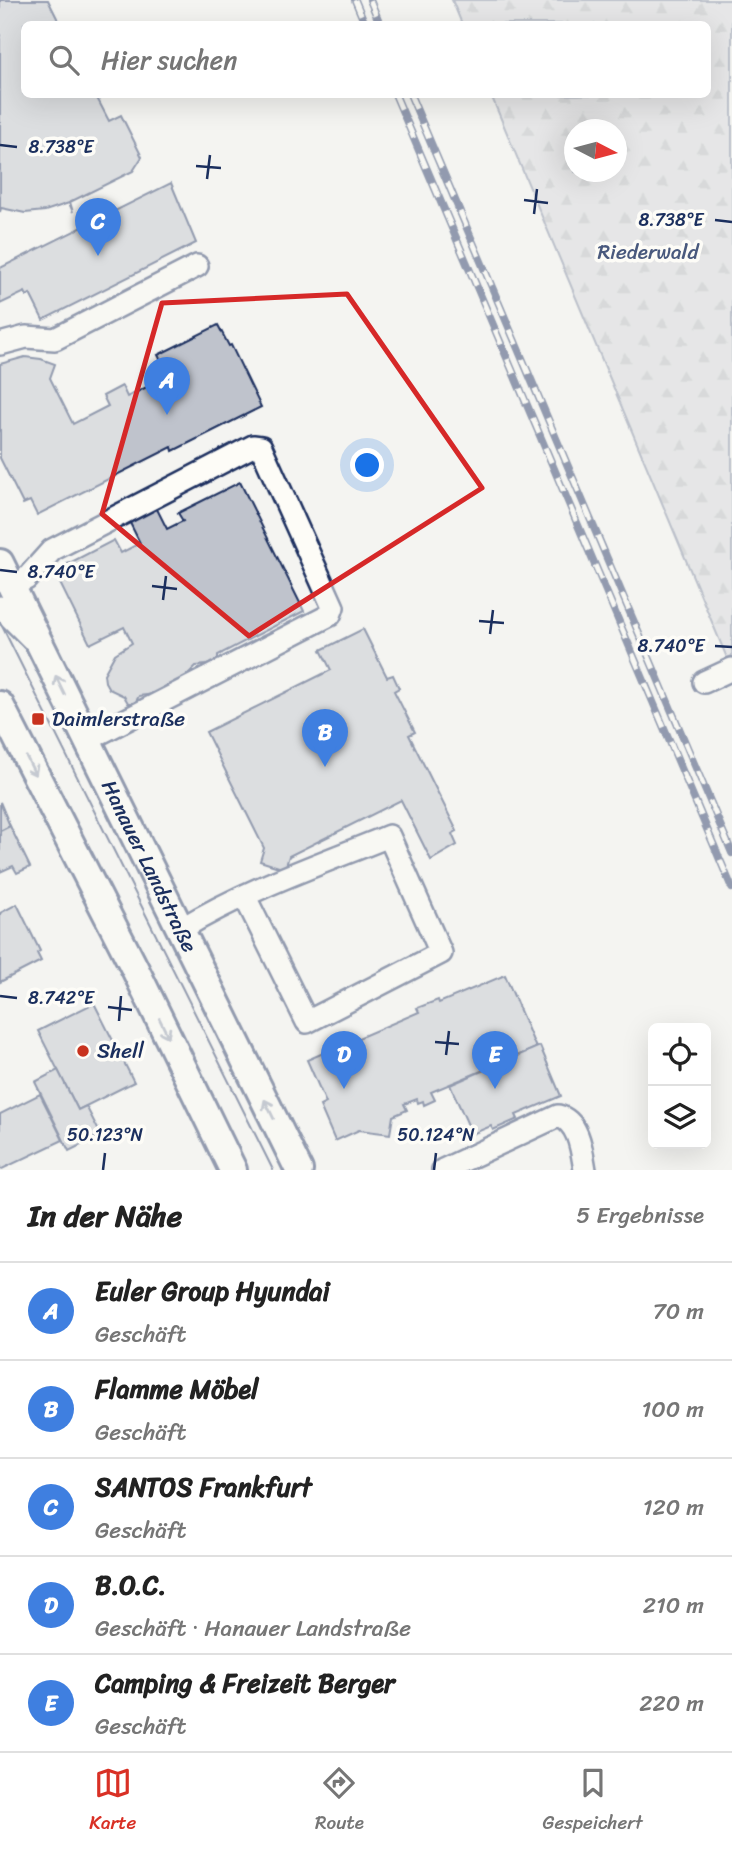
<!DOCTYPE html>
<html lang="de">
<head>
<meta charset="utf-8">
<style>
	:root { --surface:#fff; --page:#f2f2f2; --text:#222; --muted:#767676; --line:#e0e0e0; --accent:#d93025 }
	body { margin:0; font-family:Sriracha,sans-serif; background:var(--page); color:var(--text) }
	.controls { position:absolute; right:21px; bottom:21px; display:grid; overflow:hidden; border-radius:10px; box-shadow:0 7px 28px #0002 }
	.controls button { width:63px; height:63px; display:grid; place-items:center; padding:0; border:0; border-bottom:2px solid var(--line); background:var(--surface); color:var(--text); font:35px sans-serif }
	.compass { position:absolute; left:564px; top:119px; width:63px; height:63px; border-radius:50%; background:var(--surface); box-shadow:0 7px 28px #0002; rotate:96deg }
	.you { position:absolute; left:368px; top:466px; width:24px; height:24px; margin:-18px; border:5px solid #fff; border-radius:50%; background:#1a73e8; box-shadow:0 0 0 10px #1a73e833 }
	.badge { display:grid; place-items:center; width:46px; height:46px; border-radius:50%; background:var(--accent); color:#fff; font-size:23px; font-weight:700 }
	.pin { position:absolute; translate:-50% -58px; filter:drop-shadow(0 2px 4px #0008) }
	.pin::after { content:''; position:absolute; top:37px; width:24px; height:21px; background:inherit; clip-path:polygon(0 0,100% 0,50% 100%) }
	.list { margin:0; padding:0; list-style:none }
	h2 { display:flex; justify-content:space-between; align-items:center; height:91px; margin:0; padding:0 28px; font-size:30px }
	h2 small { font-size:23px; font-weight:400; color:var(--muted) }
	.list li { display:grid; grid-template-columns:46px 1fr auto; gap:21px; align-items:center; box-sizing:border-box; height:98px; padding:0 28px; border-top:2px solid var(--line) }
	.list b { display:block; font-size:26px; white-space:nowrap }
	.list p { margin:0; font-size:23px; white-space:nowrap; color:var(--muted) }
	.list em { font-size:23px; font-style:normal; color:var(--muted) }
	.icon { flex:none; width:38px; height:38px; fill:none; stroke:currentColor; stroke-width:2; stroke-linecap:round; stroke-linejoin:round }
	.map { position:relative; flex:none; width:732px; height:1170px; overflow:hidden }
	.search { position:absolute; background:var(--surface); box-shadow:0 7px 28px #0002; left:21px; right:21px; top:21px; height:77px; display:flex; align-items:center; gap:18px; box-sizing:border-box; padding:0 24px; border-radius:10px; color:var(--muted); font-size:26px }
	.sheet { height:581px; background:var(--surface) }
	nav { display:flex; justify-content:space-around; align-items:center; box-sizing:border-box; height:98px; border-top:2px solid var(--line); background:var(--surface); font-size:19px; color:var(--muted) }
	nav a { display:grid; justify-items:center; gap:4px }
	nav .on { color:var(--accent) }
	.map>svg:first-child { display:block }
	.forest { fill:url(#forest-firs); stroke:#78829c; stroke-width:2; fill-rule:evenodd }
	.building { fill:#bfc3cc; stroke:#1b2f5e; stroke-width:2 }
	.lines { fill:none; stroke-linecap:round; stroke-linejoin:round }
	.minor-casing { stroke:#1b2f5e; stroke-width:26 }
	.major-casing { stroke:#1b2f5e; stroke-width:32 }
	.minor { stroke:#fdfcf7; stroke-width:21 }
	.major { stroke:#fdfcf7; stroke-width:26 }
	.tram { stroke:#1b2f5e; stroke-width:2 }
	.rail-casing { stroke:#1b2f5e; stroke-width:8 }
	.rail { stroke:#fdfcf7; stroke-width:5; stroke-dasharray:16; stroke-linecap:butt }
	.oneway { stroke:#8c96aa }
	.marked { fill:none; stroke:#d62828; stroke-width:5; stroke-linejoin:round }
	.ticks { fill:none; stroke:#1b2f5e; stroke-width:2.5 }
	.poi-dot { fill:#c8321e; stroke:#fdfcf7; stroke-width:2.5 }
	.labels { text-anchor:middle; stroke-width:7; stroke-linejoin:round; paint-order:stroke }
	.park-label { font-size:21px; fill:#49597d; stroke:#fdfcf7 }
	.poi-label { font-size:21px; fill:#1b2f5e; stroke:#fdfcf7; text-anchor:start }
	.street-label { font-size:21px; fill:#1b2f5e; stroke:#fdfcf7 }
	.ticks-label { font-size:18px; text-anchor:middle; fill:#1b2f5e; stroke:#fdfcf7; stroke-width:7; stroke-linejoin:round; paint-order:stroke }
</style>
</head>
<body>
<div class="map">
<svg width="732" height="1170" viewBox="0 0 732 1170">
	<defs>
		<pattern id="forest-firs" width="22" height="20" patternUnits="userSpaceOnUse" patternTransform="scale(1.75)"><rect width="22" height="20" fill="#d4d6db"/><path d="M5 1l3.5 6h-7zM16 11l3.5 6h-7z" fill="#b5b8be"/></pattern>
	</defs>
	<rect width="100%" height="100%" fill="#f4f4f1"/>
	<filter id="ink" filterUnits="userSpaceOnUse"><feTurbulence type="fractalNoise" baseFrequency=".0143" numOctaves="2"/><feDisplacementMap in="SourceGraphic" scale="14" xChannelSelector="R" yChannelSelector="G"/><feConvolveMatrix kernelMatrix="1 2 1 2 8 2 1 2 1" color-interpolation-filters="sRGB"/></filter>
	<g filter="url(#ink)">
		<path class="forest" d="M452 0H732V656L727 658 491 95 708 94V24H462ZM574 130H616V172H574Z"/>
		<g class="building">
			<path d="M0 0H48L60 24H24V94H95L109 121 121 115 142 157 133 171 70 202 73 212 69 203 45 211 25 213 1 208 0 212Z"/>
			<path d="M171 183 196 243 43 320 30 294 27 296 25 292 0 304V268Z"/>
			<path d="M218 325 229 346 231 345 261 407 173 451 172 447 37 515 30 501 23 504 0 458V364L25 357 41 359 55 364 50 378 73 424 108 406 103 396 122 386 127 397 169 376 158 355Z"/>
			<path d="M240 482 304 611 218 655V664L196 666 177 685 155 694 139 696 135 703H128L124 696 109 689 105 682 104 674 115 654 132 643 124 627 90 644 54 571 114 540 121 553 140 543 127 517 154 503 167 529 183 521 178 513Z"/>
			<path d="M363 629 387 677 393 675 399 688 394 691 415 732 409 735 457 831 452 834 457 845 431 860 401 800 289 856 285 869 260 861 264 848 206 732 331 670 321 650Z"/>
			<path d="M0 802 10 826 0 831Z"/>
			<path d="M10 826 30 867 17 873 13 866 0 872V831Z"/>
			<path d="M17 904 40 951 37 953 41 961 0 982V913Z"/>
			<path d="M505 975 536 1048 431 1092 435 1100 424 1105 423 1101 418 1103 417 1099 404 1104 407 1110 393 1116 390 1134 359 1130 335 1141 320 1106 326 1103 307 1060 419 1012 417 1008 438 1000 439 1003Z"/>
			<path d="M94 1003 134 1082 78 1110 38 1031Z"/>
			<path d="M540 1046 561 1096 516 1115 518 1119 493 1130 491 1126 472 1134 450 1085Z"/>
			<path d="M58 1070 78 1110 86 1106 101 1135 69 1151 35 1082Z"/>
			<path d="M40 1094 63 1140 0 1170V1114Z"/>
		</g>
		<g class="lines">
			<g class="minor-casing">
				<g id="minor">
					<path d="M0 344 26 337 55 339 197 266"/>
					<path d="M11 586 26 579 52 550 253 446 261 447 333 607 330 615 87 740"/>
					<path d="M0 607 32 639"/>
					<path d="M704 682 732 669"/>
					<path d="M181 929C245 890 320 864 389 836L441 953 307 1022 245 897"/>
					<path d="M443 1170 558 1116C579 1121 582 1152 585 1170"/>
				</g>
			</g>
			<g class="major-casing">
				<g id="major">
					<path id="s1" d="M0 563 299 1170"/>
					<path d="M0 705 134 967 233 1170"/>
				</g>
			</g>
			<use href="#minor" class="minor"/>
			<use href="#major" class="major"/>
			<path class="tram" d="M0 622 273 1170"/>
			<g class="rail-casing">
				<g id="rail">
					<path d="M355 0 365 24"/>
					<path d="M370 0 380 24"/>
					<path d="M395 94 732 888"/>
					<path d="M410 94 732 853"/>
				</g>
			</g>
			<use href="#rail" class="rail"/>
		</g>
		<defs><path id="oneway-shaft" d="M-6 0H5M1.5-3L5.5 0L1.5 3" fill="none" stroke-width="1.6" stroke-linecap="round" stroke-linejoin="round" transform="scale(1.75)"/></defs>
		<g class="oneway">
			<use href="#oneway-shaft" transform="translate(60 685) rotate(-116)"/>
			<use href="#oneway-shaft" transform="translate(31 766) rotate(63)"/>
			<use href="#oneway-shaft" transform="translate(164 1028) rotate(64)"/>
			<use href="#oneway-shaft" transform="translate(269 1109) rotate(-116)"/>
		</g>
	</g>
	<path d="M0 0H732V1170H0ZM347 294 482 488 249 636 102 514 162 303Z" fill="#f4f4f1" fill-opacity=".55" fill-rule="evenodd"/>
	<path class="marked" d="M347 294 482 488 249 636 102 514 162 303Z"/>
	<path class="ticks" d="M0 145 17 147M196 166 221 168M207 179 210 155M524 200 548 203M534 214 537 189M715 220 732 222M0 570 17 572M152 586 177 589M163 600 166 576M479 621 504 623M490 634 493 610M715 646 732 647M0 996 17 998M108 1007 132 1010M119 1021 121 996M435 1042 459 1044M446 1055 449 1031M103 1170 105 1153M434 1170 436 1153"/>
	<g class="poi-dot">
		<rect x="31" y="712" width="14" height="14" rx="3.5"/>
		<circle cx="83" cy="1051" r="7"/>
	</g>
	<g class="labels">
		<g class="park-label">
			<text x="648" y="259">Riederwald</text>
		</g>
		<g class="poi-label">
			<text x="52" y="726">Daimlerstraße</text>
			<text x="97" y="1058">Shell</text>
		</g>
		<g class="street-label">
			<text dy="7" stroke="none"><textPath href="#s1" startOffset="338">Hanauer Landstraße</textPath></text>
		</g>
	</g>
	<g class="ticks-label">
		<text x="61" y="153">8.738°E</text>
		<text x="671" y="226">8.738°E</text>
		<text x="61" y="578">8.740°E</text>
		<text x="671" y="652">8.740°E</text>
		<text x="61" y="1004">8.742°E</text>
		<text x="105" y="1141">50.123°N</text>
		<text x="436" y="1141">50.124°N</text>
	</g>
</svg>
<div class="controls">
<button><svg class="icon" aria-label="locate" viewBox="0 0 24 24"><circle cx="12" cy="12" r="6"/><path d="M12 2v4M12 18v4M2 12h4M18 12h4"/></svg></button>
<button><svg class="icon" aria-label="layers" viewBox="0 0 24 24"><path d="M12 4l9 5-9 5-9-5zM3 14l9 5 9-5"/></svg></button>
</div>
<svg class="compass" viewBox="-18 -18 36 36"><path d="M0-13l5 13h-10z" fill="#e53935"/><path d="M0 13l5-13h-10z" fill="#767676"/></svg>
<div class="you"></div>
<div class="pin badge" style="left:167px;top:415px;background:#3f7fe0">A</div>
<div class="pin badge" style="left:325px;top:767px;background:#3f7fe0">B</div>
<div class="pin badge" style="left:98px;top:256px;background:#3f7fe0">C</div>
<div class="pin badge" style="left:344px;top:1089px;background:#3f7fe0">D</div>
<div class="pin badge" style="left:495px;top:1089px;background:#3f7fe0">E</div>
<div class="search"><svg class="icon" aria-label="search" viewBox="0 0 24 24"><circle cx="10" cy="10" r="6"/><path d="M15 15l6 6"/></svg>Hier suchen</div>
</div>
<section class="sheet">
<h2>In der Nähe<small>5 Ergebnisse</small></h2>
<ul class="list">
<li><span class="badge" style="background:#3f7fe0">A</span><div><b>Euler Group Hyundai</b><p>Geschäft</p></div><em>70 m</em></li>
<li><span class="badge" style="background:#3f7fe0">B</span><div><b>Flamme Möbel</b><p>Geschäft</p></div><em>100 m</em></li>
<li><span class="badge" style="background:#3f7fe0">C</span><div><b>SANTOS Frankfurt</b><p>Geschäft</p></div><em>120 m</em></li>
<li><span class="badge" style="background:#3f7fe0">D</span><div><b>B.O.C.</b><p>Geschäft · Hanauer Landstraße</p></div><em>210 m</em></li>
<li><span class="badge" style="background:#3f7fe0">E</span><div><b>Camping &amp; Freizeit Berger</b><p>Geschäft</p></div><em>220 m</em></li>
</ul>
</section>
<nav>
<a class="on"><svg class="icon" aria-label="map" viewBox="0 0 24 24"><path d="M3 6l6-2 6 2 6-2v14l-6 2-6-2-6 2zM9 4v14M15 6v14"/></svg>Karte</a>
<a><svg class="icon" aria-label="directions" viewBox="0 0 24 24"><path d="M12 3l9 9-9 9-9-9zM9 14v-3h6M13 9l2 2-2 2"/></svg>Route</a>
<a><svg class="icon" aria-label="saved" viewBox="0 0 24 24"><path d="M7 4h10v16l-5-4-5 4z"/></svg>Gespeichert</a>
</nav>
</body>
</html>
